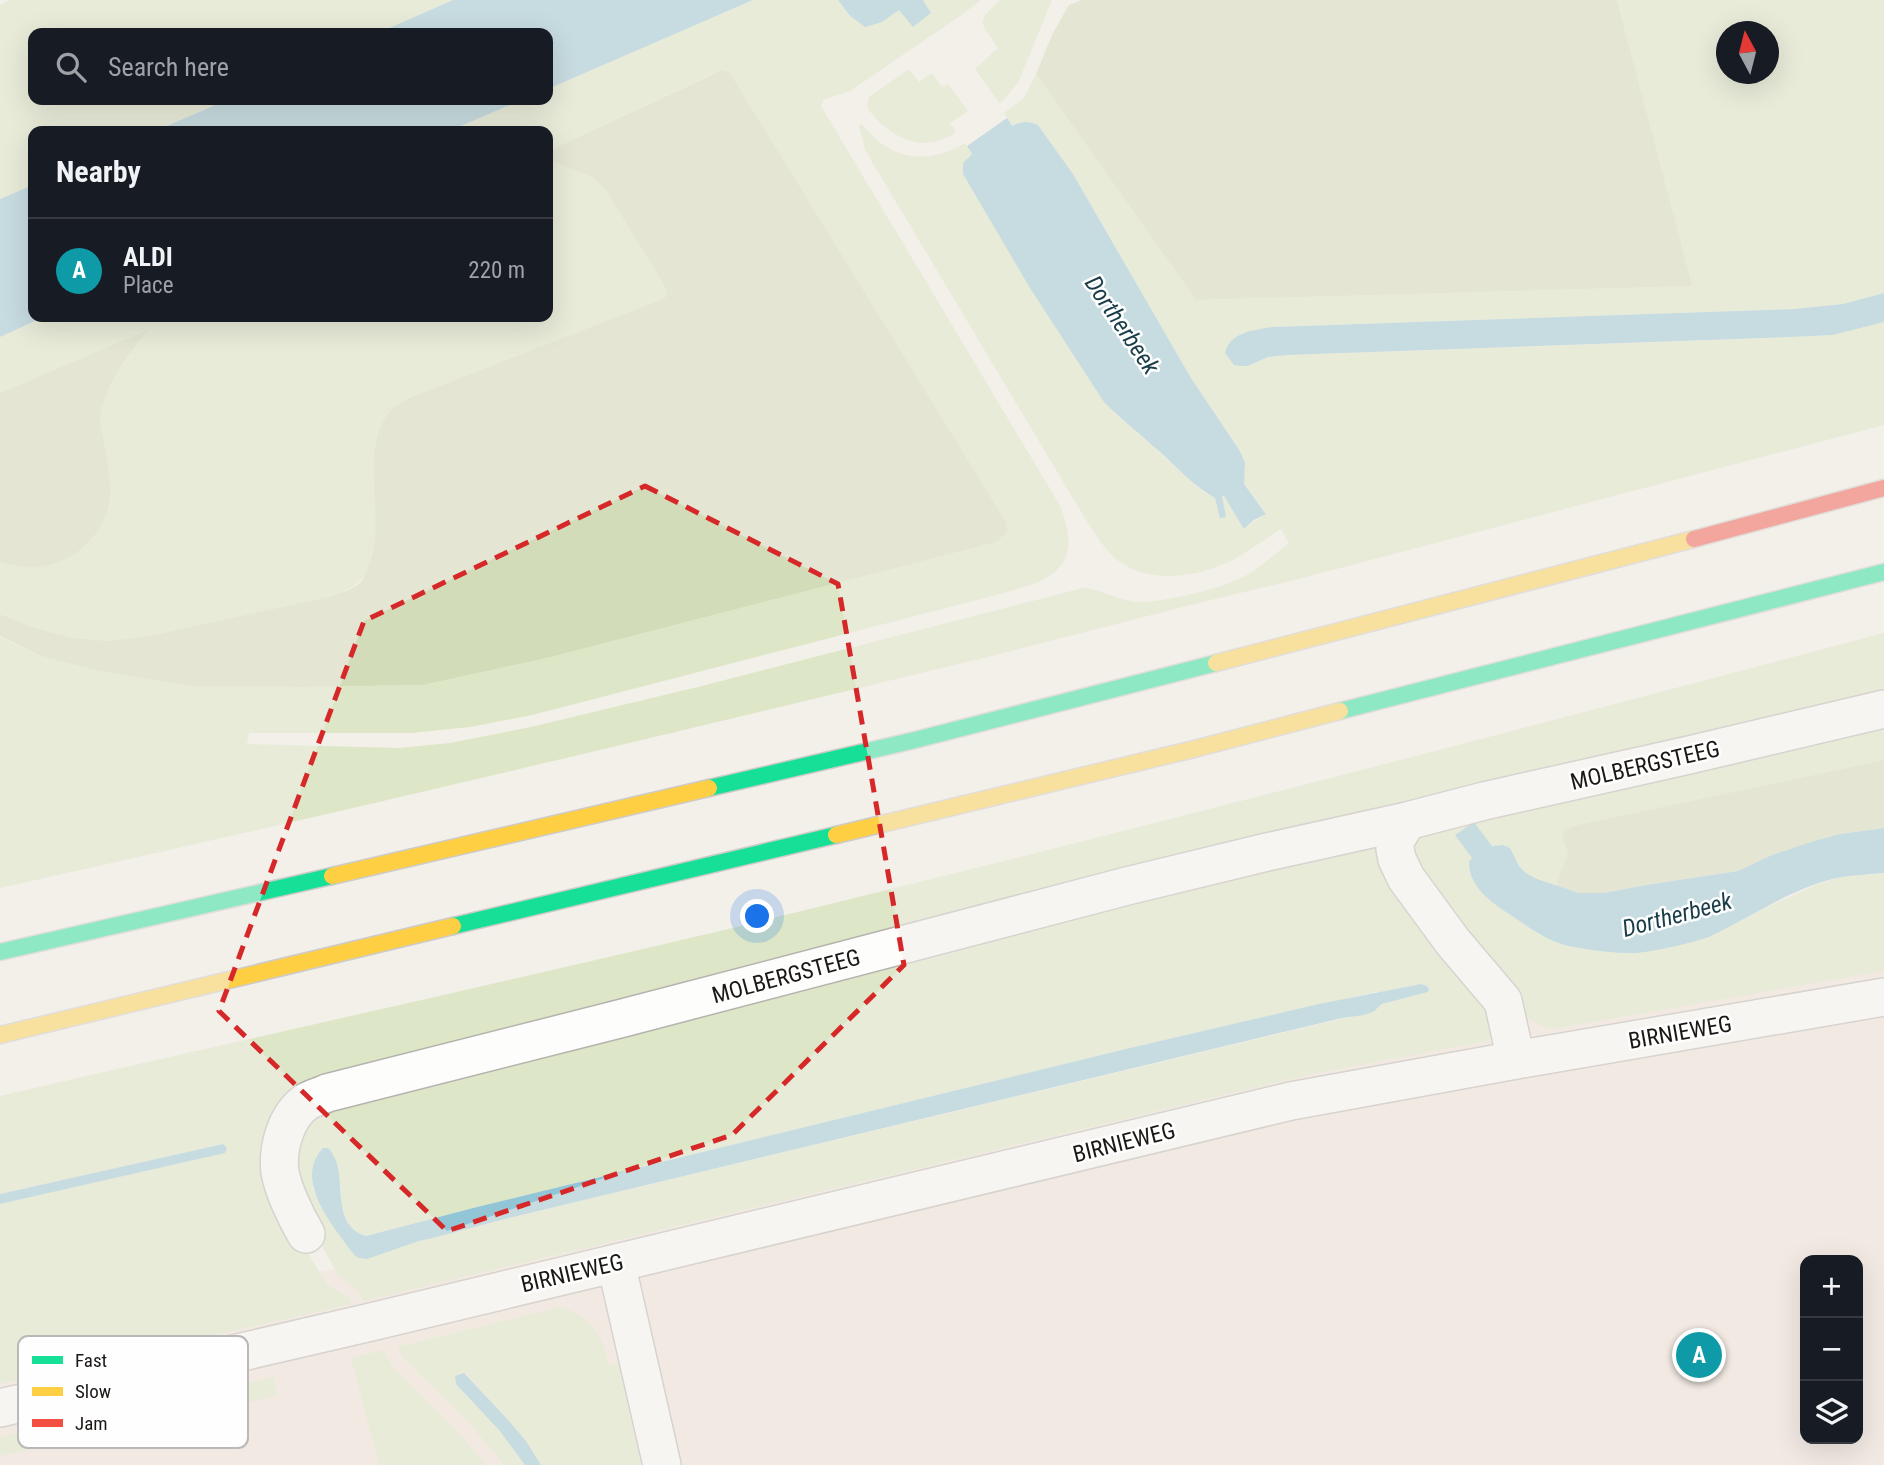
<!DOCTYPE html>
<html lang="en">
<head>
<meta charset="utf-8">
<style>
	:root { --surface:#171b24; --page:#20242c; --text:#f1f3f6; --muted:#9ea1a6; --line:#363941; --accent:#0f766e }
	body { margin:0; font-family:"Roboto Condensed",sans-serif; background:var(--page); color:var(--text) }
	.controls { position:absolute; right:21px; bottom:21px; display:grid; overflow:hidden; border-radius:14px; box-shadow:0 7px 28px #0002 }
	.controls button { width:63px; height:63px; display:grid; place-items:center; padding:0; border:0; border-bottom:2px solid var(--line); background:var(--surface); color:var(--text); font:35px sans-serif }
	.compass { position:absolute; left:1716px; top:21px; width:63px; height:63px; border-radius:50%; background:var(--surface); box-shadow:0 7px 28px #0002; rotate:353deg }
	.you { position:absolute; left:758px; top:917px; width:24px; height:24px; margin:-18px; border:5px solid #fff; border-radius:50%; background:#1a73e8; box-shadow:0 0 0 10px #1a73e833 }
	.badge { display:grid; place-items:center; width:46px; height:46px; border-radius:50%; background:var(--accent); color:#fff; font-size:23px; font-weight:700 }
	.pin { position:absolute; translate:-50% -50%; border:4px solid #fff; box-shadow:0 2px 7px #0006 }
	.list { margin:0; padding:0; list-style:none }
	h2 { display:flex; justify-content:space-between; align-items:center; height:91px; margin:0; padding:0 28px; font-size:30px }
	h2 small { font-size:23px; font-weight:400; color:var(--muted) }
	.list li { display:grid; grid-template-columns:46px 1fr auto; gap:21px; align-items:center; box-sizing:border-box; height:105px; padding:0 28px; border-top:2px solid var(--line) }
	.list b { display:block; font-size:26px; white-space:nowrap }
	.list p { margin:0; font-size:23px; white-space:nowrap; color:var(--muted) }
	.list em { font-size:23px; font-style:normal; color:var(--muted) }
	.icon { flex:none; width:38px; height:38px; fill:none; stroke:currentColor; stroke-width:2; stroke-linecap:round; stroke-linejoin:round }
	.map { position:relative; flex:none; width:1884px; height:1465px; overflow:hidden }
	.search { position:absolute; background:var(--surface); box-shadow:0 7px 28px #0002; left:28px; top:28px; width:525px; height:77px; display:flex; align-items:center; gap:18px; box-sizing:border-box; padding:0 24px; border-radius:14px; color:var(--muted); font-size:26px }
	.panel { position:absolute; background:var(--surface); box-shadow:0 7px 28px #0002; left:28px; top:126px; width:525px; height:196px; border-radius:14px }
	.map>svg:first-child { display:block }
	.industrial { fill:#f2e3db; fill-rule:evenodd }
	.green { fill:#dde6c6; fill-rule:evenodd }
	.forest { fill:#d2dcb9 }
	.water { fill:#92c6d6 }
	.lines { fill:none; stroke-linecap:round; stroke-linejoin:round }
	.street-casing { stroke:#b6b3af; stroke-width:40 }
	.fast-casing { stroke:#cdcbc8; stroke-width:19 }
	.slow-casing { stroke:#cdcbc8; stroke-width:19 }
	.jam-casing { stroke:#cdcbc8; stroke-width:19 }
	.street { stroke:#fdfdfc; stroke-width:37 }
	.fast { stroke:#16e098; stroke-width:16 }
	.slow { stroke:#ffcf43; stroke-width:16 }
	.jam { stroke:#f24e42; stroke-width:16 }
	.marked { fill:none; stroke:#d62828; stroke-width:5; stroke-dasharray:14 9; stroke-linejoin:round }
	.labels { text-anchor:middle; stroke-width:5; stroke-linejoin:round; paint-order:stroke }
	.street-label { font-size:23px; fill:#1a1714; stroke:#fefefe }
	.water-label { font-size:24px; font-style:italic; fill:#193d48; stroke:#fefefe }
	.key { fill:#fefefe; stroke:#bab9b8; stroke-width:2 }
	.key-label { font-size:19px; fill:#1a1714 }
</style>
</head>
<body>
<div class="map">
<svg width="1884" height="1465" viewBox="0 0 1884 1465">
	<rect width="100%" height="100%" fill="#f3efe9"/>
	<path class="industrial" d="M1884 956V1465H0V1342L1312 1055ZM1805 1260H1858V1439H1805Z"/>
	<g class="green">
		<path d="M10 0H453L378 33H33V100H227L155 131H33V185L0 199V5Z"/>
		<path d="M753 0H838L849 16 900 10 913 26 931 13 923 0H981L960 16 850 91 823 100 821 106 1059 504C1093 581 1029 585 973 601L532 715 470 727 411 733H249L247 744 400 748 450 743 531 727 702 686 1083 588C1100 589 1113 598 1130 601 1153 606 1225 588 1245 576 1261 567 1275 554 1289 543L1281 529C1263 540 1245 555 1226 563 1192 578 1147 584 1116 559 1104 549 1095 533 1086 520L865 150 859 125 862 124C889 160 927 166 965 143L972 154 968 157 1116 415 1152 445 1202 491 1216 498 1224 496 1244 529 1266 513 1244 484 1243 479 1245 471 1240 451 1191 378 1073 174 1038 125C1028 121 1022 122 1012 126L1004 113 1024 98 1036 74 1196 300 1691 286 1617 0H1884V293L1843 304 1794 309 1272 327 1254 330 1248 366 1268 357 1288 355 1749 339 1833 335 1884 322V425L1287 582C1181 606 1076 635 971 661 648 739 325 816 0 888V637L41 656 192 686 301 687 423 685 547 658 997 542 1007 532 1006 522 730 73H714L548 151V131H449L522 100H548V89ZM1727 32H1769V74H1727Z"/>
		<path d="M1000 0H1052L1018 83 1000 104 975 69 998 48C981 22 974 24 1000 0Z"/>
		<path d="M909 69 919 82 932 73 942 87 948 84 968 111 950 123 956 132C952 135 946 138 941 140 912 150 882 130 867 107L869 97Z"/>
		<path d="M548 160 592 177 605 189 663 283 667 292 665 298 409 398 376 533C374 568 367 584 332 596L149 636 109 641 73 638 35 628 0 614V562L32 567 106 448C104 443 102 437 101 432 96 398 126 357 147 331L0 393V337L44 317H548Z"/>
		<path d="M1884 633V695L291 1105 303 1251 308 1254 328 1285 350 1298 352 1304 0 1384V1204L224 1153 227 1148 223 1144 0 1194V1096C234 1042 469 990 703 935 1098 840 1491 737 1884 633Z"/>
		<path d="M1884 721V760L1577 825 1562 838 1568 852 1556 886C1543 881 1529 878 1520 867 1514 859 1512 850 1503 845L1492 846 1474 822 1456 835 1472 858 1499 907 1538 934 1565 945 1634 953 1708 937 1763 909 1818 884 1841 877 1884 873V971L1553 1029C1537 1027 1528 1018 1517 1007L1419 875 1411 842 1414 835Z"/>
		<path d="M1371 837 1484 990 1494 1030 1488 1041 1312 1074 364 1301 357 1290 338 1275 319 1240 305 1221 292 1135 304 1116ZM1376 992H1428L1385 1003 1378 1008 1349 1017 505 1219 429 1239 354 1255C338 1233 322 1212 312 1186L341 1185C341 1207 342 1228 366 1236L477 1207 1130 1048Z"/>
		<path d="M559 1307C592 1315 602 1335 609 1365L618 1364 641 1465H541L526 1441 467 1375 464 1373 455 1376 456 1384 499 1430 525 1465H504L470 1424 404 1359 397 1347Z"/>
		<path d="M383 1350 393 1367 460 1434 486 1465H379L351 1358Z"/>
		<path d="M274 1377 277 1396 0 1456V1437Z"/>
	</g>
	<g class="forest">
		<path d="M1082 0H1617L1692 286 1196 300 1036 74 1052 35 1069 5Z"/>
		<path d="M722 70 730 73 1006 522 1007 532 997 542 547 658 423 685 301 687 192 686 101 671 41 656 0 636V614L35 628 73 638 109 641 149 636 332 596C342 592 354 589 361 582 362 581 366 573 366 572 391 523 355 452 391 410 396 405 404 402 409 398L665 298 667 292 663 283 605 189 592 177 548 160V151Z"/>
		<path d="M148 330C128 354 107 383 101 414 99 427 104 438 106 451 108 463 109 476 110 488 112 530 73 567 32 567 21 567 10 564 0 562V393Z"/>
		<path d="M1884 760V828L1840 834 1772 855 1738 871 1652 884 1603 893H1579L1556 886 1568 852 1562 838 1565 830 1577 825Z"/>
	</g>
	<g class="water">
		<path d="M453 0H753L548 89V33H378Z"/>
		<path d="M838 0H923L931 13 913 27 899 10 882 22 865 27 849 15Z"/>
		<path d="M227 100H522L449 131H155Z"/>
		<path d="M1007 118 1012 126C1022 121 1028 121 1038 125L1073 174 1191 378 1240 451 1245 463 1244 484 1266 514 1254 520 1244 529 1224 496H1222L1226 517 1220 518 1215 498C1190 484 1175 464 1153 446 1137 431 1119 418 1104 402L1030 288 963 174V163L972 154 967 146Z"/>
		<path d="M33 185V317H44L0 337V199Z"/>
		<path d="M1884 293V322L1833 335 1791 337 1288 355 1268 357 1248 366H1240L1234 365 1225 353C1230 332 1254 330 1272 327L1794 309 1843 304Z"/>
		<path d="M1474 822 1492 846 1503 845 1510 848 1519 866 1526 873 1537 879 1579 893H1603L1652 884 1738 871 1772 855 1811 842 1840 834 1884 828V873C1870 874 1856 875 1842 877 1794 886 1754 916 1711 936 1697 942 1649 953 1633 953 1618 954 1579 949 1565 945 1544 939 1527 926 1509 914 1491 902 1469 887 1469 862L1472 858 1455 835Z"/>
		<path d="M1421 984 1427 986 1429 989 1428 992 1382 1004 1373 1012 1364 1015 1342 1018 505 1219 429 1239 419 1241 367 1259 359 1258 354 1255C335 1228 292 1181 323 1148H328C352 1172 326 1223 366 1236L477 1207 1130 1048 1319 1004Z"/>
		<path d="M223 1144 227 1148 225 1153 0 1204V1194Z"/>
		<path d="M464 1373 509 1421 526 1441 541 1465H525L499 1430 456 1384 455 1376Z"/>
	</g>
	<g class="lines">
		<g class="street-casing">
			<g id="street">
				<path d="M1407 821 1395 841V849L1397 859 1406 878 1453 942 1503 1001 1516 1060"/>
				<path d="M306 1234C296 1217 283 1190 280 1172 277 1148 286 1116 306 1102 312 1098 321 1096 327 1093L623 1018 1127 886 1267 852 1407 821 1484 801 1689 755 1884 709"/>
				<path d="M616 1263 662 1465"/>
				<path d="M0 1408 371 1322 1291 1101 1516 1060 1884 997"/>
			</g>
		</g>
		<g class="fast-casing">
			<g id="fast">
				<path d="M1340 711 1884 572"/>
				<path d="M709 788 911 741 1216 663"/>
				<path d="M453 926 836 835"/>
				<path d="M0 952 332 876"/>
			</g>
		</g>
		<g class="slow-casing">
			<g id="slow">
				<path d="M1216 663 1694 539"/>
				<path d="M836 835 1194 749 1340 711"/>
				<path d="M332 876 709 788"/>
				<path d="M0 1035 453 926"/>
			</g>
		</g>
		<g class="jam-casing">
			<path id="jam" d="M1694 539 1884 488"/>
		</g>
		<use href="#street" class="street"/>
		<use href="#fast" class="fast"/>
		<use href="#slow" class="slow"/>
		<use href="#jam" class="jam"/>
	</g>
	<path d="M0 0H1884V1465H0ZM645 486 838 584 904 965 732 1135 447 1231 219 1011 364 621Z" fill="#f3efe9" fill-opacity=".55" fill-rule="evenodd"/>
	<path class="marked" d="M645 486 838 584 904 965 732 1135 447 1231 219 1011 364 621Z"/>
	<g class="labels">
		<g class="street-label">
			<text transform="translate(1645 765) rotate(-13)" y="8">MOLBERGSTEEG</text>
			<text transform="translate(786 976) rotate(-15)" y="8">MOLBERGSTEEG</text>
			<text transform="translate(1680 1032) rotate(-10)" y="8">BIRNIEWEG</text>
			<text transform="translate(1124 1142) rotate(-14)" y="8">BIRNIEWEG</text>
			<text transform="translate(572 1273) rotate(-13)" y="8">BIRNIEWEG</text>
		</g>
		<g class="water-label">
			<text transform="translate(1122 325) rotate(56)" y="8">Dortherbeek</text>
			<text transform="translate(1677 915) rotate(-15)" y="8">Dortherbeek</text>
		</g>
	</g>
	<rect x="18" y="1336" width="230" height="112" rx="10" class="key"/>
	<rect x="32" y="1356" width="31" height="8" fill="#16e098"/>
	<rect x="32" y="1387" width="31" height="9" fill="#ffcf43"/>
	<rect x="32" y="1419" width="31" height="8" fill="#f24e42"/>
	<g class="key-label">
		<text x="75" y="1367">Fast</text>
		<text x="75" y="1398">Slow</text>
		<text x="75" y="1430">Jam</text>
	</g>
</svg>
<div class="controls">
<button>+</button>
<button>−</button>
<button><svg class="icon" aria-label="layers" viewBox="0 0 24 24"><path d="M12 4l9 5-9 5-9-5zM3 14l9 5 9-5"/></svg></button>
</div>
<svg class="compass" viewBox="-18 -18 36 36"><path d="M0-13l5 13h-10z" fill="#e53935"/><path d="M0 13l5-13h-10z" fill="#9ea1a6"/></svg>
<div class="you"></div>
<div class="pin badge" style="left:1699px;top:1355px;background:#0f9aa8">A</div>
<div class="search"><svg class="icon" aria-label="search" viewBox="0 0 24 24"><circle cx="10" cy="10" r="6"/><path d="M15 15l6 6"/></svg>Search here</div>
<section class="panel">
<h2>Nearby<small></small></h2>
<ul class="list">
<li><span class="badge" style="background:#0f9aa8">A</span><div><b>ALDI</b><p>Place</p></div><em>220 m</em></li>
</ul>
</section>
</div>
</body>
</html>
